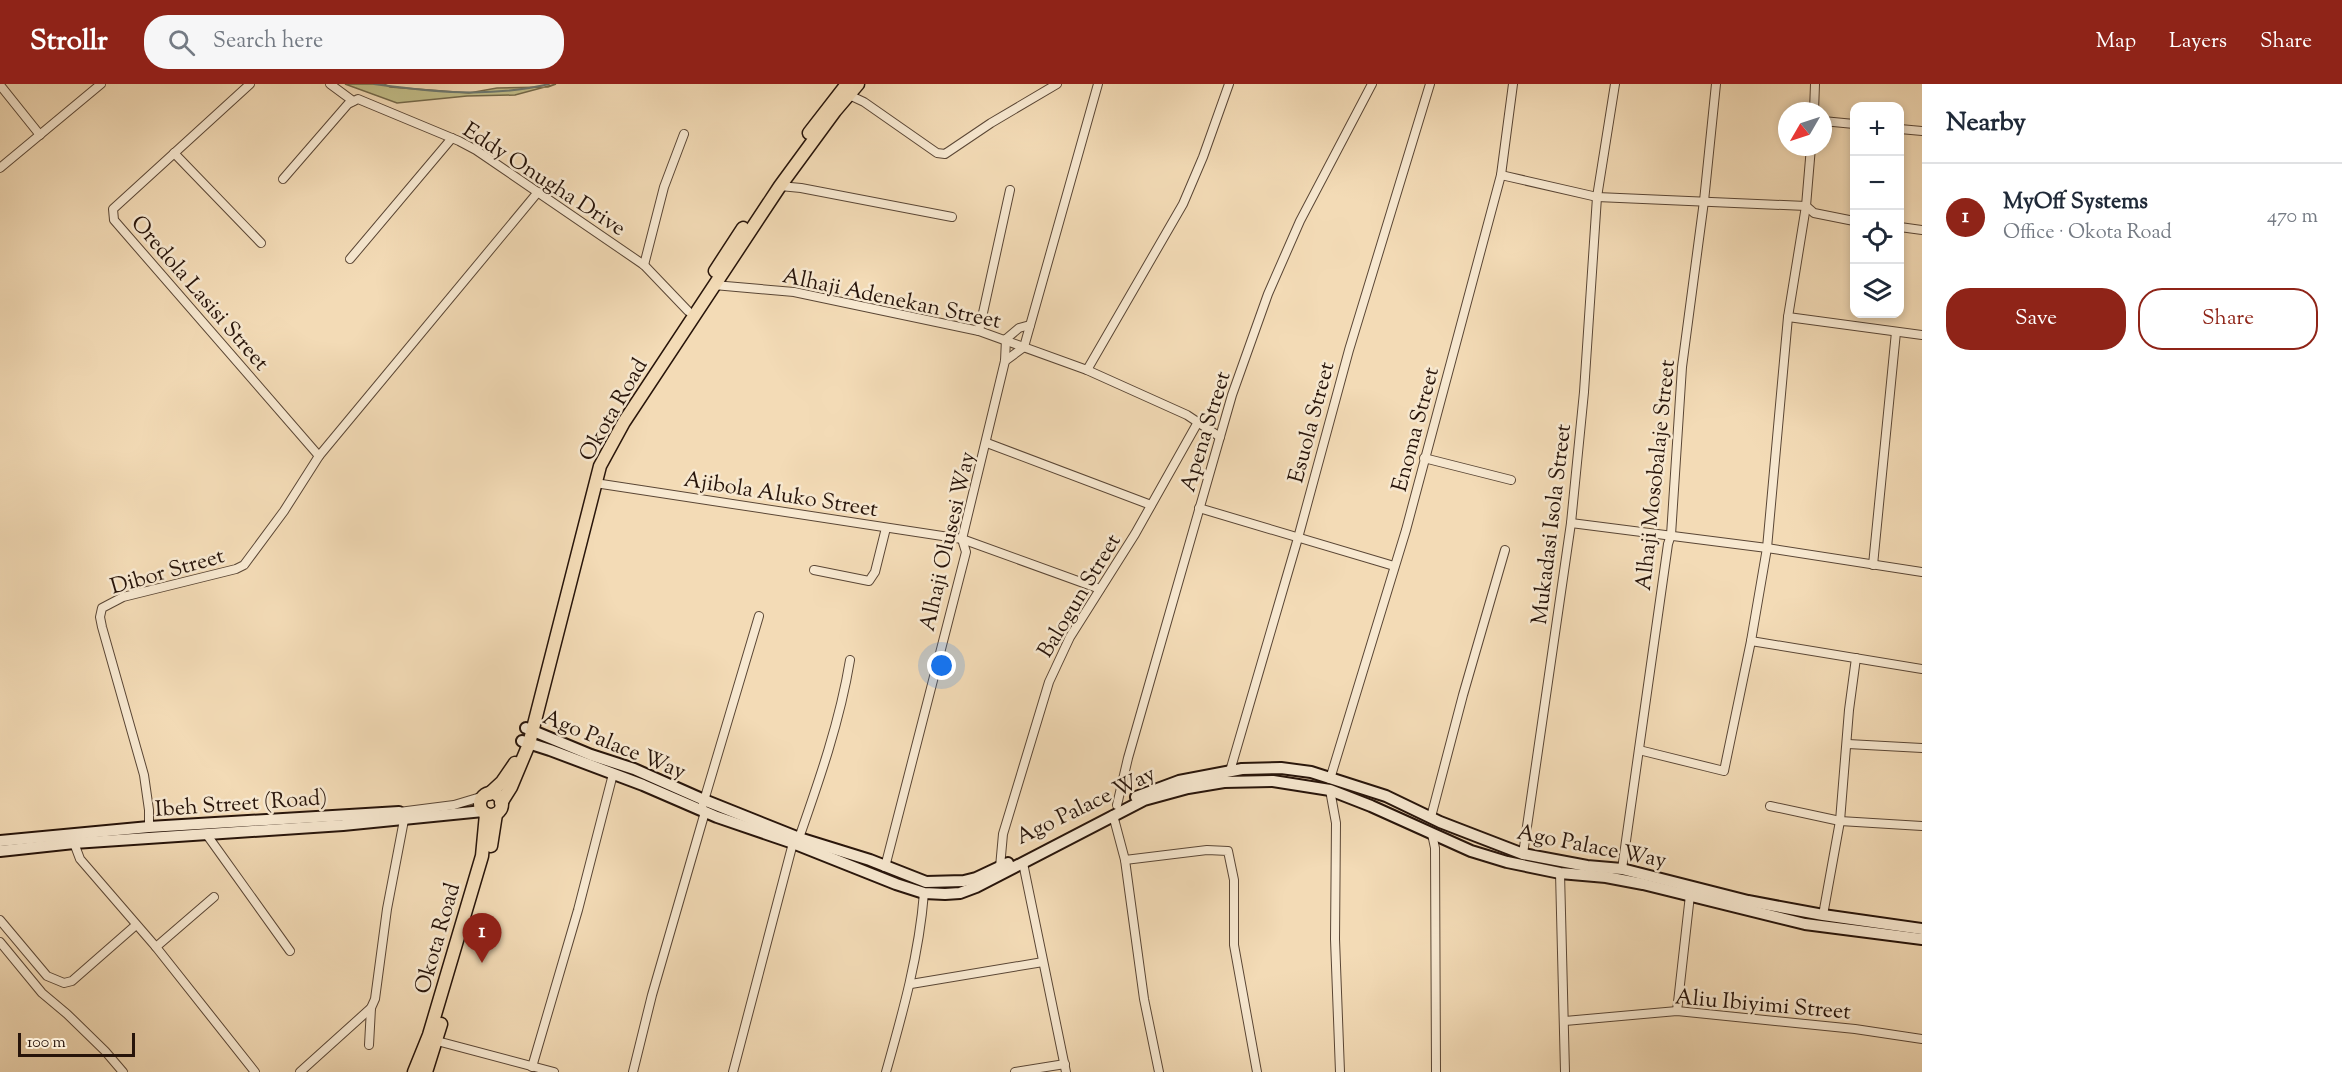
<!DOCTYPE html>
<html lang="en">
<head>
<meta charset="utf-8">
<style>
	:root { --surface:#fff; --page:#f6f6f7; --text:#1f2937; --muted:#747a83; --line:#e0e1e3; --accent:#8f2418 }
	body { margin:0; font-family:"Sorts Mill Goudy",serif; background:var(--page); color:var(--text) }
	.controls { position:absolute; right:18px; top:18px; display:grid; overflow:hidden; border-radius:12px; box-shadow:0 3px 9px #0003 }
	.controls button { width:54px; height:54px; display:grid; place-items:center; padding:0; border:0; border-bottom:2px solid var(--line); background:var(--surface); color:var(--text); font:30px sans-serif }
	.compass { position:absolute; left:1778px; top:18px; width:54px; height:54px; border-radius:50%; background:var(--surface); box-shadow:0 3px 9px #0003; rotate:231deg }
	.scale { position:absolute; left:18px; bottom:15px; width:117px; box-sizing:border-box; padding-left:6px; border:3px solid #27140a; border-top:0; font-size:16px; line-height:21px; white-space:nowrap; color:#27140a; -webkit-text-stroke:4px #f7e8d0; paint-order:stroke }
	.you { position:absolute; left:942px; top:582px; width:21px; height:21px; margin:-15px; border:4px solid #fff; border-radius:50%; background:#1a73e8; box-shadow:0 0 0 9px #1a73e833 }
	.badge { display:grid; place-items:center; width:39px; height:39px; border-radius:50%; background:var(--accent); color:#fff; font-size:20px; font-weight:700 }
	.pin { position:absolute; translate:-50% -50px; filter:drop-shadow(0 2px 3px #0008) }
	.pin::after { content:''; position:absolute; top:32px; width:21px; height:18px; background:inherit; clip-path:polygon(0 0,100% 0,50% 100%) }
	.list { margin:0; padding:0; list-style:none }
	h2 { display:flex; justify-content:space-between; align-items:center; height:78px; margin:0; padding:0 24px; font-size:26px }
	h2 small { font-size:20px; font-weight:400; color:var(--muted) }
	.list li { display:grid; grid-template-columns:39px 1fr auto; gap:18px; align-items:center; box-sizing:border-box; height:108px; padding:0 24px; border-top:2px solid var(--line) }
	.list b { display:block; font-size:22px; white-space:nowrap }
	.list p { margin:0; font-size:20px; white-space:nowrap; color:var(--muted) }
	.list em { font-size:20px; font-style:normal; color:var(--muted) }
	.actions { display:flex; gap:12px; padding:18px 24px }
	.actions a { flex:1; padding:14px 0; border:2px solid var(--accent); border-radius:24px; text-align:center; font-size:21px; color:var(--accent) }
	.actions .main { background:var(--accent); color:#fff }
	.icon { flex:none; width:33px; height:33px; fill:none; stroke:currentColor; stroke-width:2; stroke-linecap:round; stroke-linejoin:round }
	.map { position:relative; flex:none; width:1922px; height:988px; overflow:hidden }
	header { display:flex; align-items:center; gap:36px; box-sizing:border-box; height:84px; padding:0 30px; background:var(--accent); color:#fff }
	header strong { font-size:28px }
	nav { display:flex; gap:33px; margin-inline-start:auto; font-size:21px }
	.search { width:420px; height:54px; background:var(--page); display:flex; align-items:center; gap:15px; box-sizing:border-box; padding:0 21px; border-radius:24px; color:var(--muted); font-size:22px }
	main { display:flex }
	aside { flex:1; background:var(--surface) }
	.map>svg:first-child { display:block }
	.green { fill:#c2be89; stroke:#74694a; stroke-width:1.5 }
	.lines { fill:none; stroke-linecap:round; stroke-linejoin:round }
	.stream { stroke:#6d7870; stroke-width:2 }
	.street-casing { stroke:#5a4635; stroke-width:10 }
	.secondary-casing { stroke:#27140a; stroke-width:14 }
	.primary-casing { stroke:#27140a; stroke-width:15 }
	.street { stroke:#f7e8d0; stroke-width:8 }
	.secondary { stroke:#f7e8d0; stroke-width:10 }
	.primary { stroke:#f3dbb6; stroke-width:12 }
	.labels { text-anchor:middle; stroke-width:5; stroke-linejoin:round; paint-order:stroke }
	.street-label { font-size:22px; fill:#27140a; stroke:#f7e8d0 }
</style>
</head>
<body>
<header>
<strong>Strollr</strong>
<div class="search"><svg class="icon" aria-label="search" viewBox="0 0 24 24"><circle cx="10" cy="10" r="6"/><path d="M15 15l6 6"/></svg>Search here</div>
<nav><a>Map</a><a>Layers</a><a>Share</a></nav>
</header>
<main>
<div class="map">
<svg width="1922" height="988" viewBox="0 0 1922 988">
	<rect width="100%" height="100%" fill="#f3dbb6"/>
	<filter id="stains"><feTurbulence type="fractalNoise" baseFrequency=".00333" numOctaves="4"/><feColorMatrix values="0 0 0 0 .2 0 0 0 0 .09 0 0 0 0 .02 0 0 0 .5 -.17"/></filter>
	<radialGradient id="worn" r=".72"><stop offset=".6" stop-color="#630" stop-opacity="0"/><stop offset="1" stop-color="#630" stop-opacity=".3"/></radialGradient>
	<path class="green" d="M345 0H384L390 3 469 9 497 4 548 3 556 0 515 11 467 12 397 19Z"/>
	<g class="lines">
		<path class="stream" d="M374 0C431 8 492 14 549 0"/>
		<g class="street-casing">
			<g id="street">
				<path d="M250 0 113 125 114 136 319 372"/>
				<path d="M330 0 353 17"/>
				<path d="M0 1 40 51"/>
				<path d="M849 11 864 18 937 69 945 70 991 39 1057 0"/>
				<path d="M1814 27 1815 0"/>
				<path d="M1823 37 1854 40"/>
				<path d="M1900 45 1922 47"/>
				<path d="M174 69 261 159"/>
				<path d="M0 84 101 0"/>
				<path d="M1501 91 1597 113 1806 122 1814 129 1854 137"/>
				<path d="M283 95 348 20 358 15 459 57 476 66 644 181 688 227"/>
				<path d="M780 102 801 104 952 133"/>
				<path d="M1900 143 1922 146"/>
				<path d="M350 175 452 54"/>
				<path d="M644 181 664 103 684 50"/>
				<path d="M714 201 794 208 979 247 1087 286 1187 331 1220 353"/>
				<path d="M1788 233 1922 251"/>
				<path d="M979 247 1010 106"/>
				<path d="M1006 255 1019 244 1030 241"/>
				<path d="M1024 263 1098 0"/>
				<path d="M1005 277 1024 263"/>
				<path d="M1087 286 1183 120 1203 73 1229 0"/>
				<path d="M987 359 1151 421"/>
				<path d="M1424 374 1511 396"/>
				<path d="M595 399 962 455 1100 505"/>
				<path d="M1199 424 1394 482"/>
				<path d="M1571 439 1767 464 1922 488"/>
				<path d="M1873 481 1896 248"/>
				<path d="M814 486 869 497 875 488 886 444"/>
				<path d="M1751 557 1922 585"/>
				<path d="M1848 660 1922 664"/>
				<path d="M1639 666 1724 687 1751 557 1767 464 1788 233 1806 122 1811 63"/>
				<path d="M1230 687 1298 454 1349 266 1430 0"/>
				<path d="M1330 695 1406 446 1501 91 1513 0"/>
				<path d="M1330 706 1336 739 1335 855 1340 988"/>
				<path d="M703 720 759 532"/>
				<path d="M1117 721 1128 674 1232 311 1268 210 1300 137 1372 0"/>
				<path d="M1770 722 1840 737 1922 742"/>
				<path d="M399 728 454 721 484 712"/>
				<path d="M1113 731 1125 776 1144 915 1159 988"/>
				<path d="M1431 733 1463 611 1505 466"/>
				<path d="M149 743V726L144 691 102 543 100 533 102 524 123 513 236 485 244 481 284 427 319 372 538 108"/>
				<path d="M1432 750 1435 764 1436 988"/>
				<path d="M207 751 290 867"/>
				<path d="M799 754C819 697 840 637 850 576"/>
				<path d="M74 759 80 775 156 863 255 988"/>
				<path d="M1523 770 1571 439 1584 308 1597 113 1615 0"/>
				<path d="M1125 776 1207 766 1228 767 1234 796V861L1257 988"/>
				<path d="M1023 779 1066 988"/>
				<path d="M885 783 966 468 962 455 1005 277 1006 255"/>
				<path d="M1000 783 1003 750 1049 598 1070 553 1135 450 1198 338"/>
				<path d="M1622 785 1668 460 1671 451 1682 283 1704 117 1716 0"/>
				<path d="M1560 789 1565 988"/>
				<path d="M1823 831 1840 737 1849 626 1856 574"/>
				<path d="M0 836 47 892 64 899 72 897 136 841"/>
				<path d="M0 858 42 909 67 930 105 967 123 988"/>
				<path d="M156 863 214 813"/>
				<path d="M911 900 1043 878"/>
				<path d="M1677 927 1690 811"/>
				<path d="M1565 937 1677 927 1855 945 1922 955"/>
				<path d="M437 957 554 988"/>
				<path d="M369 961 371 924"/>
				<path d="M532 983 578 826 613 690"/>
				<path d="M300 988 371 924 375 915 387 825 404 736"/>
				<path d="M633 988 652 911 705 728"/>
				<path d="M733 988 793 759"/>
				<path d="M886 988C903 928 919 871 924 809"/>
				<path d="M1015 988 1065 980"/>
			</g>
		</g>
		<g class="secondary-casing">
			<g id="secondary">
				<path d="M526 644 591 671 634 685 704 716 799 754 870 776 926 798 964 797 976 794 1008 779"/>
				<path d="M522 657 550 666 643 701 717 733 793 759 896 800 924 809 945 810 960 809 976 803 1144 716 1188 704 1224 698 1273 697 1330 706 1371 722 1471 767 1507 778 1560 789 1606 793 1643 800 1805 840 1922 855"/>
				<path d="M1136 713 1179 697 1242 685 1281 684 1311 688 1386 712 1440 738 1523 770 1587 782 1622 785 1748 817 1823 831 1922 845"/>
				<path d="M0 757 149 743 399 728"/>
				<path d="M0 767 74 759 343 741 483 727"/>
			</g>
		</g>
		<g class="primary-casing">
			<g id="primary">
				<path d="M809 49 847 0"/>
				<path d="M715 187 743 144"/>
				<circle cx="491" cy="720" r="11"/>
				<path d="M489 710 502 698 515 679"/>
				<path d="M501 719 511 703 529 660 600 382 624 338 780 102 835 27 858 0"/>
				<path d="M491 762 496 730"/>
				<path d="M414 988 429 951 482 772 486 730"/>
				<path d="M426 988 441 940"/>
			</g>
		</g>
		<use href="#street" class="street"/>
		<use href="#secondary" class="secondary"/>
		<use href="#primary" class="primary"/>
	</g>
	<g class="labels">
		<g class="street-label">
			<text transform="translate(545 94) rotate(33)" y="8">Eddy Onugha Drive</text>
			<text transform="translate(201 208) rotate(49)" y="8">Oredola Lasisi Street</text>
			<text transform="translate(892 213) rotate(12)" y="8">Alhaji Adenekan Street</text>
			<text transform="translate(612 325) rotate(-60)" y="8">Okota Road</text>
			<text transform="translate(1310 338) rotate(-75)" y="8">Esuola Street</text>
			<text transform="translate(1414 345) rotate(-75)" y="8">Enoma Street</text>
			<text transform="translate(1204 347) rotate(-73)" y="8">Apena Street</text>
			<text transform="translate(1654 391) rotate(-84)" y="8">Alhaji Mosobalaje Street</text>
			<text transform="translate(781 409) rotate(9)" y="8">Ajibola Aluko Street</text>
			<text transform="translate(1550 440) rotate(-83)" y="8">Mukadasi Isola Street</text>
			<text transform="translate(946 457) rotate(-77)" y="8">Alhaji Olusesi Way</text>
			<text transform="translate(167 486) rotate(-16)" y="8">Dibor Street</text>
			<text transform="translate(1078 511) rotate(-59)" y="8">Balogun Street</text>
			<text transform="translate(615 659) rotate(22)" y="8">Ago Palace Way</text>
			<text transform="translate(241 718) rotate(-4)" y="8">Ibeh Street (Road)</text>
			<text transform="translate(1085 720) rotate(-26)" y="8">Ago Palace Way</text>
			<text transform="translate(1592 761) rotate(11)" y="8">Ago Palace Way</text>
			<text transform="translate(436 854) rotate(-74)" y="8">Okota Road</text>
			<text transform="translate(1763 919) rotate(5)" y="8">Aliu Ibiyimi Street</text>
		</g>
	</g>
	<rect width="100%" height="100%" filter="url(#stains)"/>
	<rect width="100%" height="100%" fill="url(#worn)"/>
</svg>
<div class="controls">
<button>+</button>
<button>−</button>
<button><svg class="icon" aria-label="locate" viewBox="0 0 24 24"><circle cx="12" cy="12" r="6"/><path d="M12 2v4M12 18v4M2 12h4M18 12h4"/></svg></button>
<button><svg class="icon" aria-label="layers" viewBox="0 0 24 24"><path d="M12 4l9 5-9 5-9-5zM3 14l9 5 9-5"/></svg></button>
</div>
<svg class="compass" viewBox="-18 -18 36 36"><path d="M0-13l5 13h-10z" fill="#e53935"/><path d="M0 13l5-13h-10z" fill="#747a83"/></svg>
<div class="scale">100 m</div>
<div class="you"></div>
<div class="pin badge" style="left:482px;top:879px">1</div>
</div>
<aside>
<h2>Nearby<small></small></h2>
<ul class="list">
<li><span class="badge">1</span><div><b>MyOff Systems</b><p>Office · Okota Road</p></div><em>470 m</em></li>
</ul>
<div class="actions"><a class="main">Save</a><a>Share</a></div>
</aside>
</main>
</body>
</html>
